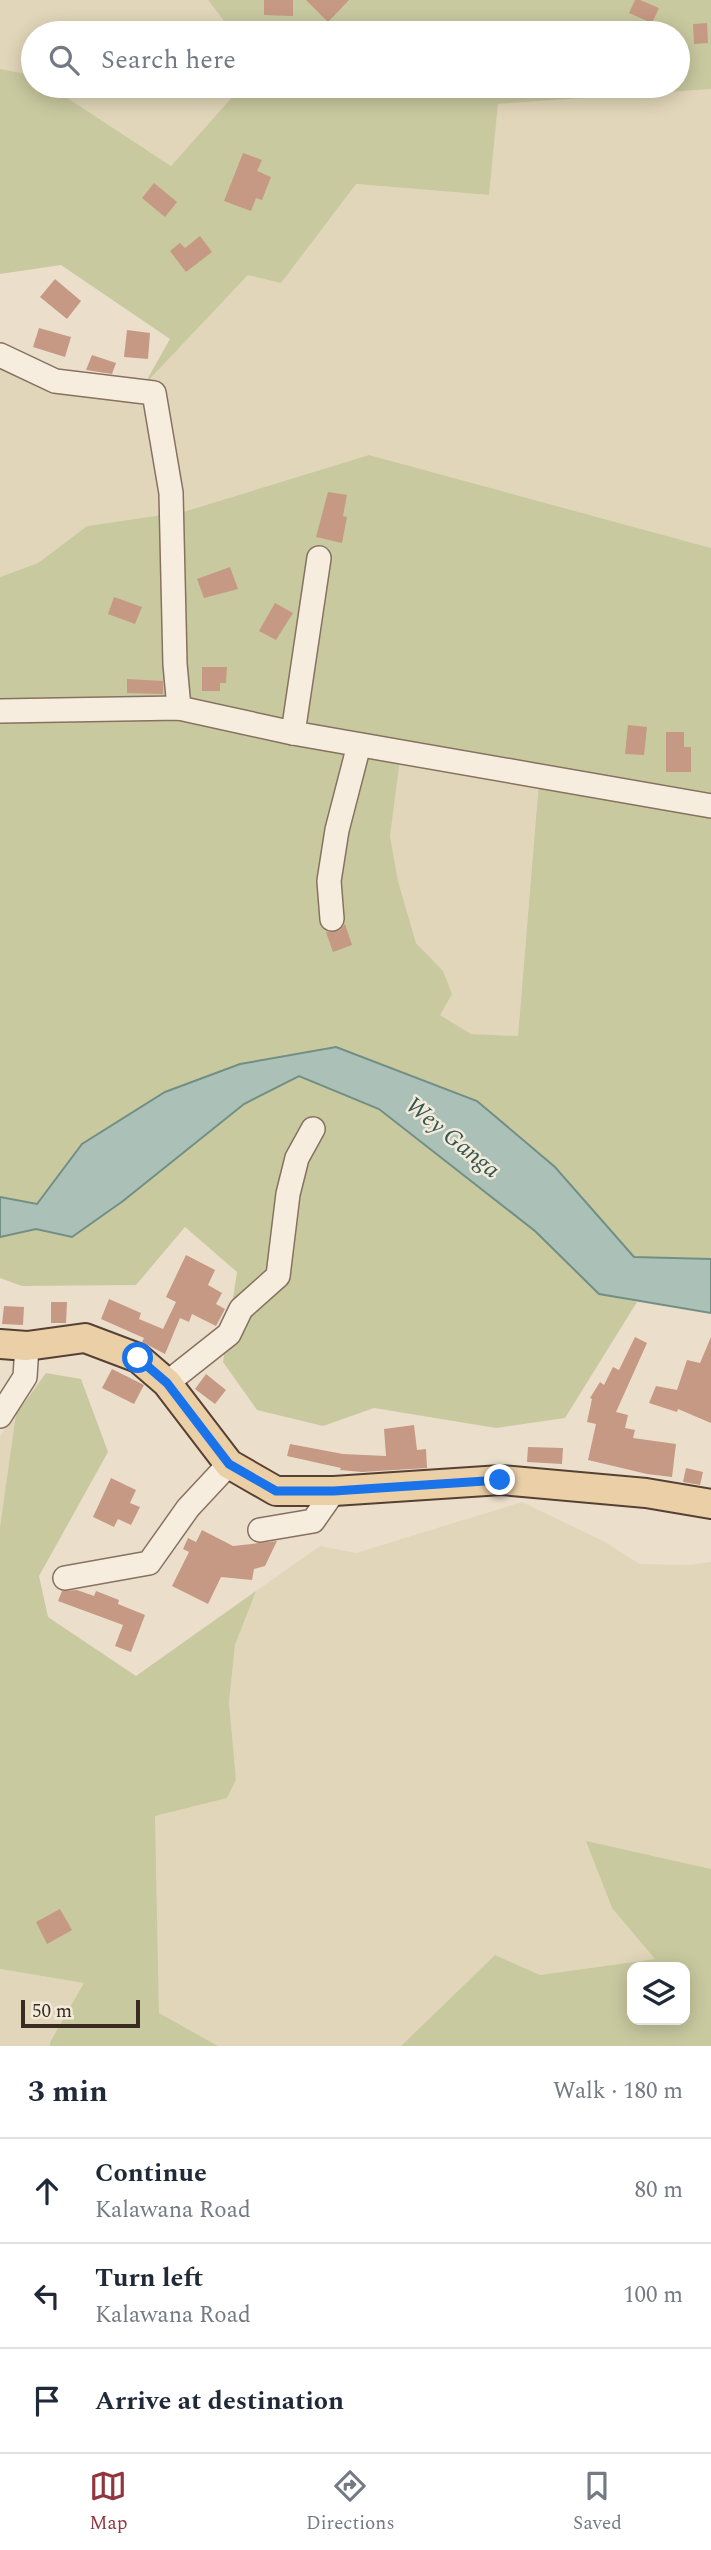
<!DOCTYPE html>
<html lang="en">
<head>
<meta charset="utf-8">
<style>
	:root { --surface:#fff; --page:#f2f2f3; --text:#1f2937; --muted:#747a83; --line:#e0e1e3; --accent:#91353e }
	body { margin:0; font-family:Spectral,serif; background:var(--page); color:var(--text) }
	.controls { position:absolute; right:21px; bottom:21px; display:grid; overflow:hidden; border-radius:14px; box-shadow:0 4px 18px #0003 }
	.controls button { width:63px; height:63px; display:grid; place-items:center; padding:0; border:0; border-bottom:2px solid var(--line); background:var(--surface); color:var(--text); font:35px sans-serif }
	.scale { position:absolute; left:21px; bottom:18px; width:119px; box-sizing:border-box; padding-left:7px; border:4px solid #392b22; border-top:0; font-size:19px; line-height:24px; white-space:nowrap; color:#392b22; -webkit-text-stroke:5px #f3eada; paint-order:stroke }
	.stop { position:absolute; width:21px; height:21px; margin:-16px; border:5px solid #1a73e8; border-radius:50%; background:#fff }
	.stop.end { background:#1a73e8; border-color:#fff; box-shadow:0 2px 7px #0008 }
	.list { margin:0; padding:0; list-style:none }
	h2 { display:flex; justify-content:space-between; align-items:center; height:91px; margin:0; padding:0 28px; font-size:30px }
	h2 small { font-size:23px; font-weight:400; color:var(--muted) }
	.list li { display:grid; grid-template-columns:46px 1fr auto; gap:21px; align-items:center; box-sizing:border-box; height:105px; padding:0 28px; border-top:2px solid var(--line) }
	.list b { display:block; font-size:26px; white-space:nowrap }
	.list p { margin:0; font-size:23px; white-space:nowrap; color:var(--muted) }
	.list em { font-size:23px; font-style:normal; color:var(--muted) }
	.icon { flex:none; width:38px; height:38px; fill:none; stroke:currentColor; stroke-width:2; stroke-linecap:round; stroke-linejoin:round }
	.map { position:relative; flex:none; width:711px; height:2046px; overflow:hidden }
	.search { position:absolute; background:var(--surface); box-shadow:0 4px 18px #0003; left:21px; right:21px; top:21px; height:77px; display:flex; align-items:center; gap:18px; box-sizing:border-box; padding:0 24px; border-radius:38px; color:var(--muted); font-size:26px }
	.sheet { height:406px; background:var(--surface) }
	nav { display:flex; justify-content:space-around; align-items:center; box-sizing:border-box; height:98px; border-top:2px solid var(--line); background:var(--surface); font-size:19px; color:var(--muted) }
	nav a { display:grid; justify-items:center; gap:4px }
	nav .on { color:var(--accent) }
	.map>svg:first-child { display:block }
	.farmland { fill:#e1d6b9 }
	.green { fill:#c8c99f; fill-rule:evenodd }
	.water { fill:#abc1b8; stroke:#728f85; stroke-width:2 }
	.building { fill:#c69984 }
	.lines { fill:none; stroke-linecap:round; stroke-linejoin:round }
	.minor-casing { stroke:#877160; stroke-width:26 }
	.major-casing { stroke:#564034; stroke-width:32 }
	.minor { stroke:#f7edde; stroke-width:23 }
	.major { stroke:#eacfa7; stroke-width:28 }
	.route { stroke:#1a73e8; stroke-width:9 }
	.labels { text-anchor:middle; stroke-width:5; stroke-linejoin:round; paint-order:stroke }
	.water-label { font-size:24px; font-style:italic; fill:#335752; stroke:#f3eada }
</style>
</head>
<body>
<div class="map">
<svg width="711" height="2046" viewBox="0 0 711 2046">
	<rect width="100%" height="100%" fill="#ebdfcb"/>
	<g class="farmland">
		<path d="M0 0H208L233 33H33V76L0 69Z"/>
		<path d="M49 86H242L171 166Z"/>
		<path d="M711 89V548L369 455 183 512 87 526 38 563 0 577V342L63 373 144 385 248 275 354 184 489 195 498 104Z"/>
		<path d="M401 752 539 776 518 1036 471 1034 440 1015 443 971 416 943 398 881 390 836Z"/>
		<path d="M16 1414 0 1527V1436Z"/>
		<path d="M522 1502 605 1542 640 1564 690 1565 711 1562V1869L587 1842 612 1908 656 1959 540 1975 495 1955 401 2046H218L159 2013 155 1815 227 1798 236 1780 229 1702 235 1645 256 1591 320 1546 356 1553Z"/>
		<path d="M0 1969 85 1983 50 2041 51 2046H0Z"/>
	</g>
	<g class="green">
		<path d="M208 0H711V89L498 104 489 195 356 184 281 283 248 275 144 385 170 339 61 265 0 274V69L32 75 33 86H49L171 166 242 86H678V33H233Z"/>
		<path d="M369 455 711 548V1259L634 1257 561 1172 477 1101 336 1047 82 1144 37 1204 0 1197V577L38 563 87 526 183 512ZM401 752 539 780 518 1036 471 1034 440 1015 452 994 443 971 416 943 398 881 390 836Z"/>
		<path d="M299 1076 383 1110 540 1235 599 1294 637 1302 565 1418 496 1428 374 1408 323 1426 257 1410 223 1362 237 1272 185 1227 136 1285 22 1286 0 1278V1237L36 1229 72 1237 123 1201 244 1104Z"/>
		<path d="M46 1373 81 1379 108 1452 39 1576 48 1617 136 1676 256 1591 235 1645 229 1702 236 1780 227 1798 155 1816 159 2013 218 2046H50V2042L84 1983 0 1969V1527L16 1414Z"/>
		<path d="M586 1841 711 1869V2046H401L495 1955 540 1975 655 1959 612 1908ZM632 1967H685V2020H632Z"/>
	</g>
	<path class="water" d="M336 1047 477 1101 555 1167 634 1257 711 1259V1313L599 1294 535 1231 379 1109 299 1076 244 1104 123 1201 72 1237 36 1229 0 1237V1197L37 1204 82 1144 165 1092 240 1064Z"/>
	<g class="building">
		<path d="M264 0H293V16L264 15Z"/>
		<path d="M306 0H349L328 22Z"/>
		<path d="M635 0H640L659 8 652 23 629 13Z"/>
		<path d="M707 23 708 43 694 44 693 24Z"/>
		<path d="M243 153 262 160 257 171 271 177 262 200 256 198 251 211 224 201Z"/>
		<path d="M154 183 177 202 165 217 142 198Z"/>
		<path d="M200 236 212 252 186 272 170 251 180 243 185 248Z"/>
		<path d="M55 279 81 301 67 319 40 297Z"/>
		<path d="M39 328 71 337 65 357 33 347Z"/>
		<path d="M127 330 150 333 148 359 124 357Z"/>
		<path d="M92 355 116 363 112 374 86 370Z"/>
		<path d="M328 492 347 495 343 516 347 517 342 543 316 537Z"/>
		<path d="M230 567 238 589 204 598 197 579Z"/>
		<path d="M114 597 142 607 135 624 108 614Z"/>
		<path d="M275 603 293 613 276 640 259 631Z"/>
		<path d="M202 667H227L226 683H220V691H202Z"/>
		<path d="M127 679 163 681V694L127 693Z"/>
		<path d="M628 725 647 727 644 755 625 754Z"/>
		<path d="M666 732H684V747H691V772H666Z"/>
		<path d="M345 924 352 945 333 952 326 932 339 931Z"/>
		<path d="M186 1255 215 1270 208 1285 222 1293 216 1304 225 1309 216 1326 192 1314 189 1322 180 1318 165 1354 142 1342 144 1338 101 1319 109 1299 141 1313 139 1319 163 1329 176 1302 166 1297Z"/>
		<path d="M51 1302H67L66 1323H51Z"/>
		<path d="M4 1306 24 1307 23 1325 2 1324Z"/>
		<path d="M635 1337 647 1343 616 1412 628 1415 625 1428 635 1430 633 1438 676 1444 672 1477 647 1474 588 1460 596 1424 587 1422 592 1399 590 1398 600 1382 604 1385 613 1367 619 1370Z"/>
		<path d="M711 1337V1423L678 1409 677 1412 649 1403 656 1386 677 1390 687 1360 700 1363Z"/>
		<path d="M112 1369 144 1385 134 1404 102 1388Z"/>
		<path d="M206 1374 226 1390 215 1404 195 1389Z"/>
		<path d="M414 1425 417 1450 426 1449 427 1468 362 1472 340 1470 341 1468 287 1456 290 1444 343 1454 386 1456 384 1429Z"/>
		<path d="M528 1447 563 1448 562 1464 527 1462Z"/>
		<path d="M686 1468 703 1472 700 1485 683 1482Z"/>
		<path d="M111 1478 136 1490 130 1503 140 1507 131 1525 118 1519 114 1527 93 1517Z"/>
		<path d="M202 1530 233 1546 277 1541 265 1566 254 1569 252 1580 221 1577 208 1604 172 1586 189 1552 183 1549 188 1538 196 1542Z"/>
		<path d="M77 1590 94 1596 96 1591 119 1600 118 1604 145 1615 131 1652 115 1646 123 1625 58 1601 62 1591Z"/>
		<path d="M60 1909 72 1930 47 1944 36 1922Z"/>
	</g>
	<g class="lines">
		<g class="minor-casing">
			<g id="minor">
				<path d="M0 355 55 381 154 393 171 493 175 664 179 708"/>
				<path d="M0 711 179 708 293 733 711 806"/>
				<path d="M293 733 319 558"/>
				<path d="M332 919 329 881 337 830 359 745"/>
				<path d="M167 1383 229 1334 241 1309 278 1276 288 1194 297 1158 313 1129"/>
				<path d="M0 1416 25 1377 27 1346"/>
				<path d="M260 1530 313 1521 334 1491"/>
				<path d="M65 1578 149 1563 188 1508 229 1464"/>
			</g>
		</g>
		<g class="major-casing">
			<path id="major" d="M0 1344 27 1346 85 1338 138 1358 167 1383 229 1464 276 1491H334L501 1480 646 1493 711 1504"/>
		</g>
		<use href="#minor" class="minor"/>
		<use href="#major" class="major"/>
	</g>
	<g class="lines">
		<path class="route" d="M138 1358 167 1383 229 1464 276 1491H334L500 1480"/>
	</g>
	<g class="labels">
		<g class="water-label">
			<text transform="translate(453 1137) rotate(39)" y="8">Wey Ganga</text>
		</g>
	</g>
</svg>
<div class="controls">
<button><svg class="icon" aria-label="layers" viewBox="0 0 24 24"><path d="M12 4l9 5-9 5-9-5zM3 14l9 5 9-5"/></svg></button>
</div>
<div class="scale">50 m</div>
<div class="stop" style="left:138px;top:1358px"></div>
<div class="stop end" style="left:500px;top:1480px"></div>
<div class="search"><svg class="icon" aria-label="search" viewBox="0 0 24 24"><circle cx="10" cy="10" r="6"/><path d="M15 15l6 6"/></svg>Search here</div>
</div>
<section class="sheet">
<h2>3 min<small>Walk · 180 m</small></h2>
<ul class="list">
<li><svg class="icon" aria-label="ahead" viewBox="0 0 24 24"><path d="M12 20V5M6 11l6-6 6 6"/></svg><div><b>Continue</b><p>Kalawana Road</p></div><em>80 m</em></li>
<li><svg class="icon" aria-label="left" viewBox="0 0 24 24"><path d="M17 20v-9H6M10 6l-5 5 5 5"/></svg><div><b>Turn left</b><p>Kalawana Road</p></div><em>100 m</em></li>
<li><svg class="icon" aria-label="arrive" viewBox="0 0 24 24"><path d="M6 21V4h12l-3 4 3 4H6"/></svg><div><b>Arrive at destination</b></div></li>
</ul>
</section>
<nav>
<a class="on"><svg class="icon" aria-label="map" viewBox="0 0 24 24"><path d="M3 6l6-2 6 2 6-2v14l-6 2-6-2-6 2zM9 4v14M15 6v14"/></svg>Map</a>
<a><svg class="icon" aria-label="directions" viewBox="0 0 24 24"><path d="M12 3l9 9-9 9-9-9zM9 14v-3h6M13 9l2 2-2 2"/></svg>Directions</a>
<a><svg class="icon" aria-label="saved" viewBox="0 0 24 24"><path d="M7 4h10v16l-5-4-5 4z"/></svg>Saved</a>
</nav>
</body>
</html>
